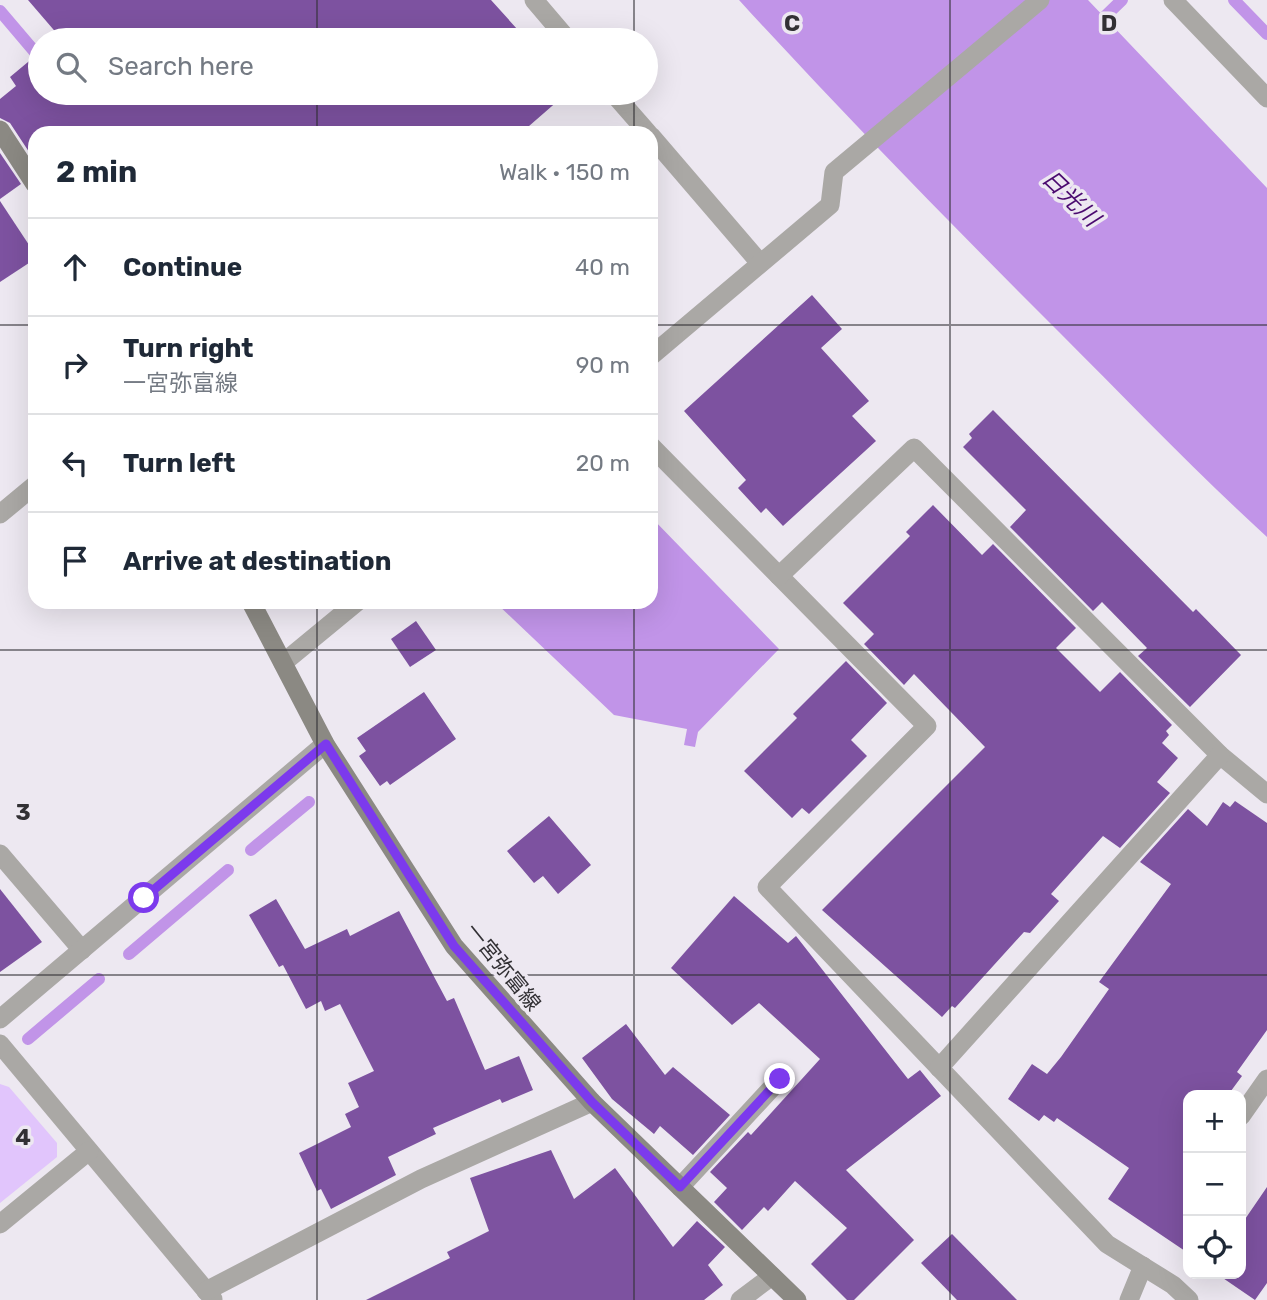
<!DOCTYPE html>
<html lang="en">
<head>
<meta charset="utf-8">
<style>
	:root { --surface:#fff; --page:#f6f6f7; --text:#1f2937; --muted:#747a83; --line:#e0e1e3 }
	body { margin:0; font-family:Rubik,"Noto Sans JP",sans-serif; background:var(--page); color:var(--text) }
	.controls { position:absolute; right:21px; bottom:21px; display:grid; overflow:hidden; border-radius:14px; box-shadow:0 7px 28px #0002 }
	.controls button { width:63px; height:63px; display:grid; place-items:center; padding:0; border:0; border-bottom:2px solid var(--line); background:var(--surface); color:var(--text); font:35px sans-serif }
	.stop { position:absolute; width:21px; height:21px; margin:-16px; border:5px solid #7c3aed; border-radius:50%; background:#fff }
	.stop.end { background:#7c3aed; border-color:#fff; box-shadow:0 2px 7px #0008 }
	.list { margin:0; padding:0; list-style:none }
	h2 { display:flex; justify-content:space-between; align-items:center; height:91px; margin:0; padding:0 28px; font-size:30px }
	h2 small { font-size:23px; font-weight:400; color:var(--muted) }
	.list li { display:grid; grid-template-columns:46px 1fr auto; gap:21px; align-items:center; box-sizing:border-box; height:98px; padding:0 28px; border-top:2px solid var(--line) }
	.list b { display:block; font-size:26px; white-space:nowrap }
	.list p { margin:0; font-size:23px; white-space:nowrap; color:var(--muted) }
	.list em { font-size:23px; font-style:normal; color:var(--muted) }
	.icon { flex:none; width:38px; height:38px; fill:none; stroke:currentColor; stroke-width:2; stroke-linecap:round; stroke-linejoin:round }
	.map { position:relative; flex:none; width:1267px; height:1300px; overflow:hidden }
	.search { position:absolute; background:var(--surface); box-shadow:0 7px 28px #0002; left:28px; top:28px; width:630px; height:77px; display:flex; align-items:center; gap:18px; box-sizing:border-box; padding:0 24px; border-radius:38px; color:var(--muted); font-size:26px }
	.panel { position:absolute; background:var(--surface); box-shadow:0 7px 28px #0002; left:28px; top:126px; width:630px; height:483px; border-radius:21px }
	.map>svg:first-child { display:block }
	.green { fill:#e1c5fc }
	.water { fill:#c194e8 }
	.lines { fill:none; stroke-linecap:round; stroke-linejoin:round }
	.stream { stroke:#c194e8; stroke-width:12 }
	.building { fill:#7d52a0 }
	.service { stroke:#aaa8a5; stroke-width:19 }
	.minor { stroke:#aaa8a5; stroke-width:19 }
	.tertiary { stroke:#aaa8a5; stroke-width:19 }
	.secondary { stroke:#8b8983; stroke-width:19 }
	.route { stroke:#7c3aed; stroke-width:9 }
	.grid { fill:none; stroke:#323034; stroke-width:2; stroke-opacity:0.55 }
	.labels { text-anchor:middle; stroke-width:7; stroke-linejoin:round; paint-order:stroke }
	.street-label { font-size:21px; fill:#323034; stroke:#ede8f1 }
	.water-label { font-size:23px; font-style:italic; fill:#4a096f; stroke:#ede8f1 }
	.grid-label { font-size:23px; text-anchor:middle; font-weight:bold; fill:#323034; stroke:#ede8f1; stroke-width:7; stroke-linejoin:round; paint-order:stroke }
</style>
</head>
<body>
<div class="map">
<svg width="1267" height="1300" viewBox="0 0 1267 1300">
	<rect width="100%" height="100%" fill="#ede8f1"/>
	<path class="green" d="M0 1084 9 1087 57 1143V1157L0 1203Z"/>
	<g class="water">
		<path d="M739 0H1088L1267 188V537C1195 471 1128 401 1059 332 950 223 843 114 739 0Z"/>
		<path d="M651 517 779 649 698 732 695 747 684 745 687 729 614 715 495 602H651Z"/>
	</g>
	<g class="lines">
		<g class="stream">
			<path d="M1234 0 1267 34"/>
			<path d="M0 11 40 58"/>
			<path d="M1092 29 1122 0"/>
			<path d="M251 850 309 802"/>
			<path d="M129 954 228 870"/>
			<path d="M28 1039 99 979"/>
		</g>
	</g>
	<g class="building">
		<path d="M28 0H491L527 40H54L59 36Z"/>
		<path d="M40 52V93H567L521 133H35V161L10 123 0 118V99L16 86 10 77Z"/>
		<path d="M0 153 21 184 0 199Z"/>
		<path d="M0 201 35 254V259L0 282Z"/>
		<path d="M812 295 842 329 821 348 869 401 852 416 876 441 783 526 766 508 761 513 738 488 746 480 684 411Z"/>
		<path d="M993 410 1193 612 1196 609 1241 655 1190 707 1138 656 1147 648 1102 602 1093 611 1010 527 1026 510 963 447 972 438 969 434Z"/>
		<path d="M933 505 982 555 993 544 1076 628 1056 648 1100 692 1120 672 1172 725 1166 731 1169 735 1162 743 1178 758 1157 782 1170 793 1120 848 1103 836 1051 894 1059 901 1030 933 1024 932 955 1008 952 1006 942 1017 822 910 985 747 914 674 904 685 864 644 874 634 843 603 910 536 906 532Z"/>
		<path d="M416 621 436 650 410 667 391 639Z"/>
		<path d="M846 661 887 703 851 740 867 756 809 814 802 808 792 818 744 771 797 718 793 714Z"/>
		<path d="M424 692 456 739 390 785 387 781 380 786 359 756 366 751 357 738Z"/>
		<path d="M1235 801 1267 823V1030L1237 1072 1242 1076 1228 1095H1188V1253L1108 1199 1129 1168 1057 1118 1054 1122 1044 1115 1039 1121 1008 1099 1032 1064 1047 1074 1061 1057 1109 989 1099 982 1171 884 1140 862 1188 809 1207 826 1223 802 1230 807Z"/>
		<path d="M549 816 591 865 558 894 543 876 534 883 507 851Z"/>
		<path d="M0 889 42 942 0 972Z"/>
		<path d="M734 896 788 943 796 936 908 1079 920 1070 941 1096 846 1170 914 1240 854 1300H847L811 1264 847 1228 795 1181 768 1211 764 1207 742 1230 714 1202 727 1188 710 1172 748 1132 751 1135 820 1059 759 1003 732 1025 671 968Z"/>
		<path d="M276 899 305 949 347 929 350 936 399 911 447 1001 454 998 485 1070 519 1056 533 1090 502 1103 500 1099 433 1128 436 1134 388 1157 396 1175 331 1209 321 1189 317 1191 299 1153 351 1127 345 1114 359 1107 348 1083 374 1071 340 1004 325 1011 321 1001 306 1009 283 965 279 967 249 915Z"/>
		<path d="M626 1024 665 1075 673 1067 730 1115 693 1155 660 1126 654 1134 612 1099 582 1058Z"/>
		<path d="M551 1150 574 1199 615 1168 673 1247 697 1221 725 1247 708 1265 723 1285 704 1300H366L450 1258 447 1252 489 1231 470 1178Z"/>
		<path d="M1267 1187V1283L1255 1300 1217 1274H1241V1225Z"/>
		<path d="M952 1234 1017 1300H957L921 1263Z"/>
	</g>
	<g class="lines">
		<g class="service">
			<path d="M534 0 568 40"/>
			<path d="M613 93 648 133"/>
			<path d="M651 136 760 263"/>
			<path d="M680 1187 780 1079"/>
		</g>
		<g class="minor">
			<path d="M1173 0 1267 98"/>
			<path d="M651 356 830 205 834 172 1040 0"/>
			<path d="M651 446 927 726 767 887 1107 1244 1173 1285 1189 1300"/>
			<path d="M0 514 35 485"/>
			<path d="M779 576 914 448 1220 755 1267 794"/>
			<path d="M283 663 357 602"/>
			<path d="M0 854 82 950"/>
			<path d="M0 1044 213 1299"/>
			<path d="M939 1068 1220 755"/>
			<path d="M1241 1116 1267 1079"/>
			<path d="M0 1224 89 1151"/>
			<path d="M206 1291 421 1179 592 1102"/>
			<path d="M740 1300 772 1276"/>
			<path d="M1129 1300 1143 1266"/>
		</g>
		<path class="tertiary" d="M0 1019 325 744"/>
		<g class="secondary">
			<path d="M0 130 35 184"/>
			<path d="M251 602 325 744 454 946 592 1102 797 1300"/>
		</g>
	</g>
	<g class="lines">
		<path class="route" d="M144 898 326 744 454 946 592 1102 680 1187 780 1079"/>
	</g>
	<path class="grid" d="M317 0V40M634 0V40M950 0V1300M317 93V133M634 93V133M0 325H35M651 325H1267M317 602V1300M634 602V1300M0 650H1267M0 975H1267"/>
	<g class="labels">
		<g class="street-label">
			<text transform="translate(503 967) rotate(51)" y="7">一宮弥富線</text>
		</g>
		<g class="water-label">
			<text transform="translate(1071 198) rotate(44)" y="8">日光川</text>
		</g>
	</g>
	<g class="grid-label">
		<text x="792" y="31">C</text>
		<text x="1109" y="31">D</text>
		<text x="23" y="820">3</text>
		<text x="23" y="1145">4</text>
	</g>
</svg>
<div class="controls">
<button>+</button>
<button>−</button>
<button><svg class="icon" aria-label="locate" viewBox="0 0 24 24"><circle cx="12" cy="12" r="6"/><path d="M12 2v4M12 18v4M2 12h4M18 12h4"/></svg></button>
</div>
<div class="stop" style="left:144px;top:898px"></div>
<div class="stop end" style="left:780px;top:1079px"></div>
<div class="search"><svg class="icon" aria-label="search" viewBox="0 0 24 24"><circle cx="10" cy="10" r="6"/><path d="M15 15l6 6"/></svg>Search here</div>
<section class="panel">
<h2>2 min<small>Walk · 150 m</small></h2>
<ul class="list">
<li><svg class="icon" aria-label="ahead" viewBox="0 0 24 24"><path d="M12 20V5M6 11l6-6 6 6"/></svg><div><b>Continue</b></div><em>40 m</em></li>
<li><svg class="icon" aria-label="right" viewBox="0 0 24 24"><path d="M7 20v-9h11M14 6l5 5-5 5"/></svg><div><b>Turn right</b><p>一宮弥富線</p></div><em>90 m</em></li>
<li><svg class="icon" aria-label="left" viewBox="0 0 24 24"><path d="M17 20v-9H6M10 6l-5 5 5 5"/></svg><div><b>Turn left</b></div><em>20 m</em></li>
<li><svg class="icon" aria-label="arrive" viewBox="0 0 24 24"><path d="M6 21V4h12l-3 4 3 4H6"/></svg><div><b>Arrive at destination</b></div></li>
</ul>
</section>
</div>
</body>
</html>
